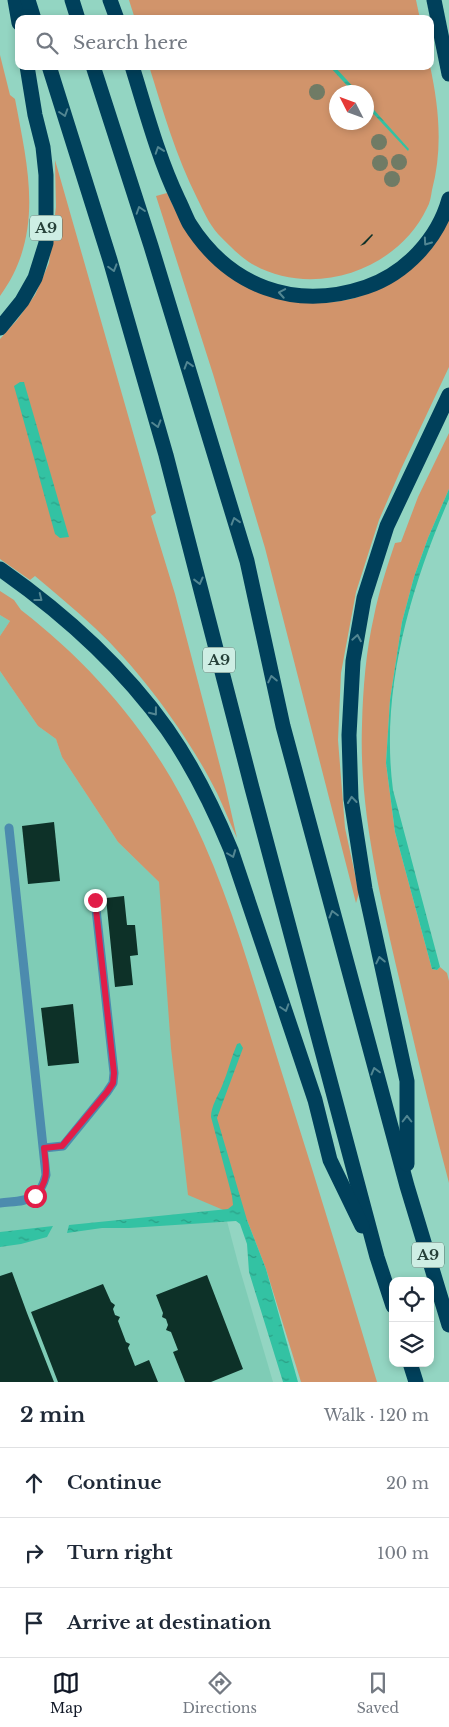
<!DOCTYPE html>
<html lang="en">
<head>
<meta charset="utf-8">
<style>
	:root { --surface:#fff; --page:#f6f6f7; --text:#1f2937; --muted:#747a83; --line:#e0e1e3; --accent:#111827 }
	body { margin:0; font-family:"Libre Baskerville",serif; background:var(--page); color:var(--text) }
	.controls { position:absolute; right:15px; bottom:15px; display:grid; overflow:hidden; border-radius:10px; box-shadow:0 2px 8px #0003 }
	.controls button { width:45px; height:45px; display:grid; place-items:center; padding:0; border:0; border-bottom:1px solid var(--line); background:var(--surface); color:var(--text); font:25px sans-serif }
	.compass { position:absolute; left:329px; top:85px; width:45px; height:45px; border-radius:50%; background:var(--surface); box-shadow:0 2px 8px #0003; rotate:312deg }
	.stop { position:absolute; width:15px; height:15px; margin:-11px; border:4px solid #e11d48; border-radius:50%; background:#fff }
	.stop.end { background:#e11d48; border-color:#fff; box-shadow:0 1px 5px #0008 }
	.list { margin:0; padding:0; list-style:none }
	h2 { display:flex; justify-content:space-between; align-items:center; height:65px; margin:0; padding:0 20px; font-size:21px }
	h2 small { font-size:16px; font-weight:400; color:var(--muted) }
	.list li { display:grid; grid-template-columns:32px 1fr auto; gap:15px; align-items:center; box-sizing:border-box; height:70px; padding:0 20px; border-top:1px solid var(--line) }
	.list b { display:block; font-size:19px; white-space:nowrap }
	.list em { font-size:16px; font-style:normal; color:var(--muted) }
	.icon { flex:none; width:28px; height:28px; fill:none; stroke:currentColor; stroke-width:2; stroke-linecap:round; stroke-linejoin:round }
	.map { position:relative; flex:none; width:449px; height:1382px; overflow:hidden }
	.search { position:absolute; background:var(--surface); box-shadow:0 2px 8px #0003; left:15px; right:15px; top:15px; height:55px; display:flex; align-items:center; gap:12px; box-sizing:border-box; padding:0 18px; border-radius:10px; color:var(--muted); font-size:19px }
	.sheet { height:275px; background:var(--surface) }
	nav { display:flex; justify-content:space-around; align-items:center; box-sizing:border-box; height:70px; border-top:1px solid var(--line); background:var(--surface); font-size:14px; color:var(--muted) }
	nav a { display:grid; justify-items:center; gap:2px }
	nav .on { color:var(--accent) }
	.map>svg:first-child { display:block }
	.built { fill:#7fccb6 }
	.green { fill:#d1946b; fill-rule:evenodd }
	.water { fill:url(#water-ripples) }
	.building { fill:#0d3128 }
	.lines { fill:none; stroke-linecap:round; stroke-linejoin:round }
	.lane { stroke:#4c8bae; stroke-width:9 }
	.highway { stroke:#00405b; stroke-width:15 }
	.tree { fill:#707b65 }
	.oneway { stroke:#528692 }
	.route { stroke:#e11d48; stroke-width:6 }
	.labels { text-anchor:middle; stroke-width:5; stroke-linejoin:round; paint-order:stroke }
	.shield { fill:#ceeee4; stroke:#58756c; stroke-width:1 }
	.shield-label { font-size:15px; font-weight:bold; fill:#264139 }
</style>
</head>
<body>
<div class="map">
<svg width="449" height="1382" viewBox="0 0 449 1382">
	<defs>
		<pattern id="water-ripples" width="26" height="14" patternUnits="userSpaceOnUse" patternTransform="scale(1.25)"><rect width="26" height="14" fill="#33c2a3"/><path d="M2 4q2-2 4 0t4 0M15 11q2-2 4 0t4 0" fill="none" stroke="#2b9f86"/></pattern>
	</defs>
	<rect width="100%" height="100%" fill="#93d5c2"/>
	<g class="built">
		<path d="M0 615 10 621 0 636Z"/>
		<path d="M0 671 38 726 56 739 62 757 118 842 159 882 196 1103 238 1263 273 1382H0Z"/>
	</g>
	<g class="green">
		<path d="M129 0H416L420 19H135Z"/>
		<path d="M0 55 10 95 15 99C28 168 45 234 0 296Z"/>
		<path d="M149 66H430C439 107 443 149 432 190 431 196 430 203 427 208 397 271 313 299 252 264 239 256 228 244 218 234 209 224 203 210 197 198 176 156 163 111 149 66ZM336 92H366V122H336Z"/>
		<path d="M55 160 156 513 151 516 175 594 225 785 237 838C230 823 224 808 217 793 189 737 141 671 95 628 76 610 55 593 35 576L30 580 0 559V339L17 320 35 295 49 263 56 207Z"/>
		<path d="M167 193C193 251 230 294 297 302 318 304 341 303 361 296 369 293 377 282 384 276 406 257 427 237 449 217V367L401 469 379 520 356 592 341 673 338 740 345 828 359 893 356 903 265 548 213 374 156 196Z"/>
		<path d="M449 433V489L428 538 414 577 402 622 390 700 386 763 395 832 432 969 437 970 440 967 447 973 449 981V1183C431 1115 415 1047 399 978 380 895 359 810 362 725 363 688 366 651 374 616 379 591 387 567 395 543L401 542 418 497Z"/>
		<path d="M0 591 14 600 21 610C86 660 142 723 181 796 227 882 252 978 281 1070 314 1174 346 1278 377 1382H301L266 1269 247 1220 188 1195 171 1048 159 882 118 842 62 757 56 739 38 726 0 671V636L10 621 0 615Z"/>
	</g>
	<g class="water">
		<path d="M329 66H334L358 92H353Z"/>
		<path d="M367 102 409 149 408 151 367 107Z"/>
		<path d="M20 382H24L69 537 60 538 55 534 14 386Z"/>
		<path d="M449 489V499C410 589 380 691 393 790L440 967 437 970 432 969 395 832 386 763 390 700 402 622 414 577 428 538Z"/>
		<path d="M240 1043 243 1048 217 1118 247 1220 266 1269 298 1382H283L249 1272 247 1244 240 1224 236 1221 129 1228H102L67 1233 69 1225 228 1209 233 1205 232 1196 211 1117C211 1106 218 1096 222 1086 228 1072 231 1058 237 1044Z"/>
		<path d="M53 1226 47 1237 21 1244 0 1247V1232Z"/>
	</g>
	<g class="building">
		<path d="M372 234 373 235 365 244 360 246Z"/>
		<path d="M54 822 60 881 28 884 22 826Z"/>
		<path d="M124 896 127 925H135L138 955 130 956 133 985 115 987 106 898Z"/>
		<path d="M73 1004 79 1063 48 1066 41 1008Z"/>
		<path d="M12 1272 27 1313 54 1382H0V1276Z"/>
		<path d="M207 1275 243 1369 211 1382H185L173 1352 178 1350 171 1332 166 1330 168 1325 166 1319 162 1317 163 1313 156 1295Z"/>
		<path d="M103 1284 111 1302 115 1305 113 1309 115 1315 120 1317 118 1321 126 1342 130 1344 128 1348 135 1366 149 1360 158 1382H58L31 1312Z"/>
	</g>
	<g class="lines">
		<g class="lane">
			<path d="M44 1148 63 1146 107 1092 113 1083 114 1073 95 900"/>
			<path d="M0 1203C26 1200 39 1203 46 1175L9 828"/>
		</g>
		<g class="highway">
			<path d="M15 0 19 23"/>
			<path d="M28 0 34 19"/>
			<path d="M72 0 78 19"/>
			<path d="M110 0 117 19"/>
			<path d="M434 0 449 74"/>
			<path d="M49 66 110 260 166 455 252 788 377 1257 393 1306"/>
			<path d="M93 66 151 246 247 561 283 726 407 1186 449 1325"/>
			<path d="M132 66C146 111 158 157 178 199 182 207 185 215 189 223 229 287 295 311 366 287 405 274 438 239 449 199"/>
			<path d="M0 328 22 301 35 278 46 243V175L43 147 35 115 27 66"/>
			<path d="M0 569C63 613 122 666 167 729 193 766 214 809 231 850L315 1100 330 1160 362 1226"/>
			<path d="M407 1164V1081L365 889 351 799 349 735 353 661 364 598 387 526 449 395"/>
			<path d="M410 1363 416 1382"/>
		</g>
	</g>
	<g class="tree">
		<circle cx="317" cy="92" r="8"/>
		<circle cx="379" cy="142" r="8"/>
		<circle cx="399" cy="162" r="8"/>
		<circle cx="380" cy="163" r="8"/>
		<circle cx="392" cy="179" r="8"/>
	</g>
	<defs><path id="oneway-chevron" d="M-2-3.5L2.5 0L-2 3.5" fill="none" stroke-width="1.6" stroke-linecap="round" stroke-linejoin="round" transform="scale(1.25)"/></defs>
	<g class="oneway">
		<use href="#oneway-chevron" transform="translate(64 113) rotate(72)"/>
		<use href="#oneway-chevron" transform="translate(159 150) rotate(-109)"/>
		<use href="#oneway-chevron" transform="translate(140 210) rotate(-108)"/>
		<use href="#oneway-chevron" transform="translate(427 242) rotate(125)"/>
		<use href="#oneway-chevron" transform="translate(113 268) rotate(74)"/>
		<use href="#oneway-chevron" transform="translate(282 293) rotate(-170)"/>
		<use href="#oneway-chevron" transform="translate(188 365) rotate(-107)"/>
		<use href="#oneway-chevron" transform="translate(157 424) rotate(74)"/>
		<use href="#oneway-chevron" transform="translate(235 521) rotate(-107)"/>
		<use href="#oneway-chevron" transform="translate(199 581) rotate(76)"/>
		<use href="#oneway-chevron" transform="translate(39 598) rotate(38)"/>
		<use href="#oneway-chevron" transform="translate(357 638) rotate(-80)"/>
		<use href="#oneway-chevron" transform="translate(272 679) rotate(-102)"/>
		<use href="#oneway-chevron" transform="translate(154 712) rotate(52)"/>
		<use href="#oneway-chevron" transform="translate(352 800) rotate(-96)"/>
		<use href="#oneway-chevron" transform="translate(232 854) rotate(69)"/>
		<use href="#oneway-chevron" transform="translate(333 914) rotate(-105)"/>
		<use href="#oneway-chevron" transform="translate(380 960) rotate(-102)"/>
		<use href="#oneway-chevron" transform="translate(285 1008) rotate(72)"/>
		<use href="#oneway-chevron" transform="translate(375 1071) rotate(-105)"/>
		<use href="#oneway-chevron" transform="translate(407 1119) rotate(-90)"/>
	</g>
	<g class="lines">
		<path class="route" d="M35 1196C50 1180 46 1168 44 1148L62 1146 107 1092 113 1083 114 1073 95 900"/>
	</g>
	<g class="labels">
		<g class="shield">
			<rect x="30" y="215.5" width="32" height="25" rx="4"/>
			<rect x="203" y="647.5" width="32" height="25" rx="4"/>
			<rect x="412" y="1242.5" width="32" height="25" rx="4"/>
		</g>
		<g class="shield-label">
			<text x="46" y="233">A9</text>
			<text x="219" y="665">A9</text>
			<text x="428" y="1260">A9</text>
		</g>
	</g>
</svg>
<div class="controls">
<button><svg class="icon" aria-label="locate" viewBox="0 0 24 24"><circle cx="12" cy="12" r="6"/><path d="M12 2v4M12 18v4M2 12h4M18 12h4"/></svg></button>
<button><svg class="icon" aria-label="layers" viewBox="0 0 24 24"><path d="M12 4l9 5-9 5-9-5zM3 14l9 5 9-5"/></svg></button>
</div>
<svg class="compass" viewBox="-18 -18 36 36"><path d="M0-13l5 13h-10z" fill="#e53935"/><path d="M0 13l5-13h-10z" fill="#747a83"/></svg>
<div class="stop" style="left:35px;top:1196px"></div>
<div class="stop end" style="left:95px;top:900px"></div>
<div class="search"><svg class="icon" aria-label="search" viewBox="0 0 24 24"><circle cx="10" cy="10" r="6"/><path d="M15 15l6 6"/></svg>Search here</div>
</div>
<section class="sheet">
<h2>2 min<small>Walk · 120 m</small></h2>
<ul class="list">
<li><svg class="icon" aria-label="ahead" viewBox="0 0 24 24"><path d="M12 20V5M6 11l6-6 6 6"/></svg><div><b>Continue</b></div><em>20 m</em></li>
<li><svg class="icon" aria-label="right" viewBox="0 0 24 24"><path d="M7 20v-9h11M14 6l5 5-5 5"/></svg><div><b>Turn right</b></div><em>100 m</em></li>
<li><svg class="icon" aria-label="arrive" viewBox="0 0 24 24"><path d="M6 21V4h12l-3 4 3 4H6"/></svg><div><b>Arrive at destination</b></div></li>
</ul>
</section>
<nav>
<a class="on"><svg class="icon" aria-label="map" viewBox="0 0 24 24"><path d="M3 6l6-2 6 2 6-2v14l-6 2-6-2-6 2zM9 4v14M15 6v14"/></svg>Map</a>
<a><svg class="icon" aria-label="directions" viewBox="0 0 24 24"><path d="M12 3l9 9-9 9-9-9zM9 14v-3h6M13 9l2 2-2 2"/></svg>Directions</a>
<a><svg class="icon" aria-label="saved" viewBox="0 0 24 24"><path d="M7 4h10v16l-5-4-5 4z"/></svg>Saved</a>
</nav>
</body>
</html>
